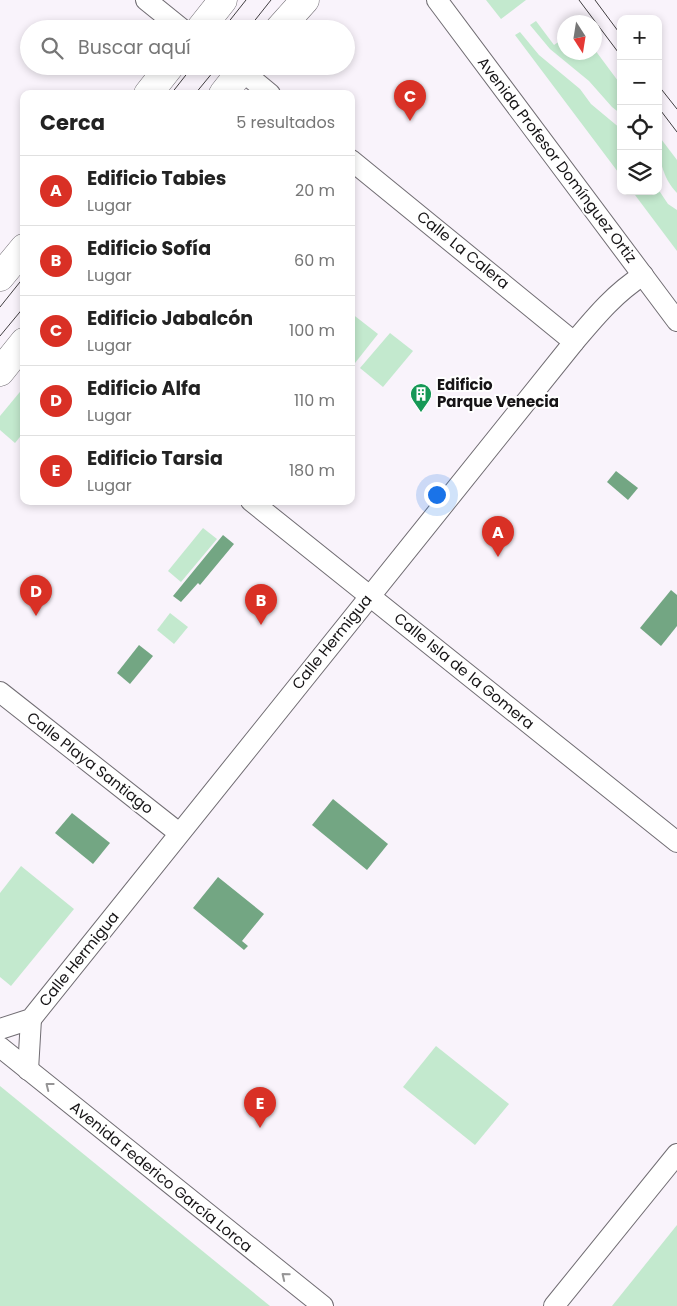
<!DOCTYPE html>
<html lang="es">
<head>
<meta charset="utf-8">
<style>
	:root { --surface:#fff; --page:#f2f2f2; --text:#222; --muted:#767676; --line:#e0e0e0; --accent:#d93025 }
	body { margin:0; font-family:Poppins,sans-serif; background:var(--page); color:var(--text) }
	.controls { position:absolute; right:15px; top:15px; display:grid; overflow:hidden; border-radius:10px; box-shadow:0 2px 8px #0003 }
	.controls button { width:45px; height:45px; display:grid; place-items:center; padding:0; border:0; border-bottom:1px solid var(--line); background:var(--surface); color:var(--text); font:25px sans-serif }
	.compass { position:absolute; left:557px; top:15px; width:45px; height:45px; border-radius:50%; background:var(--surface); box-shadow:0 2px 8px #0003; rotate:168deg }
	.you { position:absolute; left:436px; top:494px; width:18px; height:18px; margin:-12px; border:4px solid #fff; border-radius:50%; background:#1a73e8; box-shadow:0 0 0 8px #1a73e833 }
	.badge { display:grid; place-items:center; width:32px; height:32px; border-radius:50%; background:var(--accent); color:#fff; font-size:16px; font-weight:700 }
	.pin { position:absolute; translate:-50% -41px; filter:drop-shadow(0 1px 2px #0008) }
	.pin::after { content:''; position:absolute; top:26px; width:18px; height:15px; background:inherit; clip-path:polygon(0 0,100% 0,50% 100%) }
	.list { margin:0; padding:0; list-style:none }
	h2 { display:flex; justify-content:space-between; align-items:center; height:65px; margin:0; padding:0 20px; font-size:21px }
	h2 small { font-size:16px; font-weight:400; color:var(--muted) }
	.list li { display:grid; grid-template-columns:32px 1fr auto; gap:15px; align-items:center; box-sizing:border-box; height:70px; padding:0 20px; border-top:1px solid var(--line) }
	.list b { display:block; font-size:19px; white-space:nowrap }
	.list p { margin:0; font-size:16px; white-space:nowrap; color:var(--muted) }
	.list em { font-size:16px; font-style:normal; color:var(--muted) }
	.icon { flex:none; width:28px; height:28px; fill:none; stroke:currentColor; stroke-width:2; stroke-linecap:round; stroke-linejoin:round }
	.map { position:relative; flex:none; width:677px; height:1306px; overflow:hidden }
	.search { position:absolute; background:var(--surface); box-shadow:0 2px 8px #0003; left:20px; top:20px; width:335px; height:55px; display:flex; align-items:center; gap:12px; box-sizing:border-box; padding:0 18px; border-radius:28px; color:var(--muted); font-size:19px }
	.panel { position:absolute; background:var(--surface); box-shadow:0 2px 8px #0003; left:20px; top:90px; width:335px; height:415px; border-radius:10px }
	.map>svg:first-child { display:block }
	.green { fill:#c3e9ce }
	.water { fill:#73a683 }
	.lines { fill:none; stroke-linecap:round; stroke-linejoin:round }
	.minor-casing { stroke:#716d73; stroke-width:22 }
	.secondary-casing { stroke:#716d73; stroke-width:29 }
	.minor { stroke:#fff; stroke-width:20 }
	.secondary { stroke:#fff; stroke-width:28 }
	.tram { stroke:#413e41; stroke-width:1 }
	.oneway { stroke:#969596 }
	.labels { text-anchor:middle; stroke-width:4; stroke-linejoin:round; paint-order:stroke }
	.street-label { font-size:15px; fill:#161416; stroke:#fff }
	.poi-label { font-size:15px; font-weight:bold; fill:#161416; stroke:#fff; text-anchor:start }
</style>
</head>
<body>
<div class="map">
<svg width="677" height="1306" viewBox="0 0 677 1306">
	<rect width="100%" height="100%" fill="#f9f3fb"/>
	<g class="green">
		<path d="M486 0H526L501 19Z"/>
		<path d="M536 21 554 45 564 38V52H594L595 50 621 85V114L612 107 589 81 550 49 530 25Z"/>
		<path d="M520 32 539 55 580 89 591 104 621 129V176L515 35Z"/>
		<path d="M658 135 677 160V193C662 178 658 155 658 135Z"/>
		<path d="M658 189 668 204 677 210V251L632 191H658Z"/>
		<path d="M351 313 378 334 355 363 351 360Z"/>
		<path d="M390 333 413 351 383 387 360 368Z"/>
		<path d="M24 387V432L15 443 0 430V416Z"/>
		<path d="M203 528 217 539 181 582 168 571Z"/>
		<path d="M170 613 188 627 174 644 157 630Z"/>
		<path d="M21 866 74 909 11 986 0 977V893Z"/>
		<path d="M436 1046 509 1104 475 1145 403 1087Z"/>
		<path d="M0 1086 270 1306H0Z"/>
		<path d="M677 1225V1306H612Z"/>
	</g>
	<g class="water">
		<path d="M616 471 638 488 628 500 607 482Z"/>
		<path d="M223 535 234 544 200 585 198 583 181 602 173 596Z"/>
		<path d="M671 590 677 595V626L661 646 640 628Z"/>
		<path d="M139 645 153 656 130 684 117 673Z"/>
		<path d="M333 799 388 844 367 870 312 825Z"/>
		<path d="M72 813 110 843 93 864 55 833Z"/>
		<path d="M218 877 264 914 242 941 248 946 244 950 193 908Z"/>
	</g>
	<g class="lines">
		<g class="minor-casing">
			<g id="minor">
				<path d="M146 0 182 29"/>
				<path d="M437 0 677 321"/>
				<path d="M241 70 270 94"/>
				<path d="M351 160 574 342"/>
				<path d="M251 501 677 842"/>
				<path d="M0 692 179 833"/>
				<path d="M0 1029 31 1019 574 342C596 316 614 294 643 275"/>
				<path d="M0 1047 323 1306"/>
				<path d="M28 1070 31 1019"/>
				<path d="M554 1306 677 1154"/>
			</g>
		</g>
		<g class="secondary-casing">
			<g id="secondary">
				<path d="M200 29 223 0"/>
				<path d="M279 29 305 0"/>
				<path d="M148 94 170 66"/>
				<path d="M223 94 245 66"/>
				<path d="M0 277 24 248"/>
				<path d="M0 372 24 342"/>
			</g>
		</g>
		<use href="#minor" class="minor"/>
		<use href="#secondary" class="secondary"/>
		<g class="tram">
			<path d="M579 0 621 56"/>
			<path d="M595 0 621 35"/>
			<path d="M223 29 246 0"/>
			<path d="M248 29 271 0"/>
			<path d="M658 85 677 109"/>
			<path d="M171 94 193 66"/>
			<path d="M195 94 218 66"/>
			<path d="M658 107 677 132"/>
			<path d="M0 307 24 277"/>
			<path d="M0 336 24 307"/>
		</g>
	</g>
	<defs><path id="oneway-chevron" d="M-2-3.5L2.5 0L-2 3.5" fill="none" stroke-width="1.6" stroke-linecap="round" stroke-linejoin="round" transform="scale(1.25)"/></defs>
	<g class="oneway">
		<use href="#oneway-chevron" transform="translate(49 1086) rotate(-142)"/>
		<use href="#oneway-chevron" transform="translate(285 1276) rotate(-141)"/>
	</g>
	<defs>
		<g id="building-pin" transform="scale(1.125)"><path d="M0 17L-7.5 6A9.5 9.5 0 1 1 7.5 6Z" fill="#169856" stroke="#fff"/><path d="M-4-6H4V6H1V3H-1V6H-4ZM-2.5-4.3h1.7v1.8h-1.7ZM.8-4.3h1.7v1.8H.8ZM-2.5-1h1.7V.8h-1.7ZM.8-1h1.7V.8H.8Z" fill="#fff"/></g>
	</defs>
	<g fill-rule="evenodd">
		<use href="#building-pin" x="421" y="394"/>
	</g>
	<g class="labels">
		<g class="street-label">
			<text transform="translate(557 160) rotate(53)" y="5">Avenida Profesor Domínguez Ortiz</text>
			<text transform="translate(463 250) rotate(39)" y="5">Calle La Calera</text>
			<text transform="translate(332 642) rotate(-51)" y="5">Calle Hermigua</text>
			<text transform="translate(464 671) rotate(39)" y="5">Calle Isla de la Gomera</text>
			<text transform="translate(90 763) rotate(38)" y="5">Calle Playa Santiago</text>
			<text transform="translate(79 959) rotate(-51)" y="5">Calle Hermigua</text>
			<text transform="translate(161 1177) rotate(39)" y="5">Avenida Federico García Lorca</text>
		</g>
		<g class="poi-label">
			<text x="437" y="390">Edificio<tspan x="437" dy="17">Parque Venecia</tspan></text>
		</g>
	</g>
</svg>
<div class="controls">
<button>+</button>
<button>−</button>
<button><svg class="icon" aria-label="locate" viewBox="0 0 24 24"><circle cx="12" cy="12" r="6"/><path d="M12 2v4M12 18v4M2 12h4M18 12h4"/></svg></button>
<button><svg class="icon" aria-label="layers" viewBox="0 0 24 24"><path d="M12 4l9 5-9 5-9-5zM3 14l9 5 9-5"/></svg></button>
</div>
<svg class="compass" viewBox="-18 -18 36 36"><path d="M0-13l5 13h-10z" fill="#e53935"/><path d="M0 13l5-13h-10z" fill="#767676"/></svg>
<div class="you"></div>
<div class="pin badge" style="left:498px;top:557px">A</div>
<div class="pin badge" style="left:261px;top:625px">B</div>
<div class="pin badge" style="left:410px;top:121px">C</div>
<div class="pin badge" style="left:36px;top:616px">D</div>
<div class="pin badge" style="left:260px;top:1128px">E</div>
<div class="search"><svg class="icon" aria-label="search" viewBox="0 0 24 24"><circle cx="10" cy="10" r="6"/><path d="M15 15l6 6"/></svg>Buscar aquí</div>
<section class="panel">
<h2>Cerca<small>5 resultados</small></h2>
<ul class="list">
<li><span class="badge">A</span><div><b>Edificio Tabies</b><p>Lugar</p></div><em>20 m</em></li>
<li><span class="badge">B</span><div><b>Edificio Sofía</b><p>Lugar</p></div><em>60 m</em></li>
<li><span class="badge">C</span><div><b>Edificio Jabalcón</b><p>Lugar</p></div><em>100 m</em></li>
<li><span class="badge">D</span><div><b>Edificio Alfa</b><p>Lugar</p></div><em>110 m</em></li>
<li><span class="badge">E</span><div><b>Edificio Tarsia</b><p>Lugar</p></div><em>180 m</em></li>
</ul>
</section>
</div>
</body>
</html>
